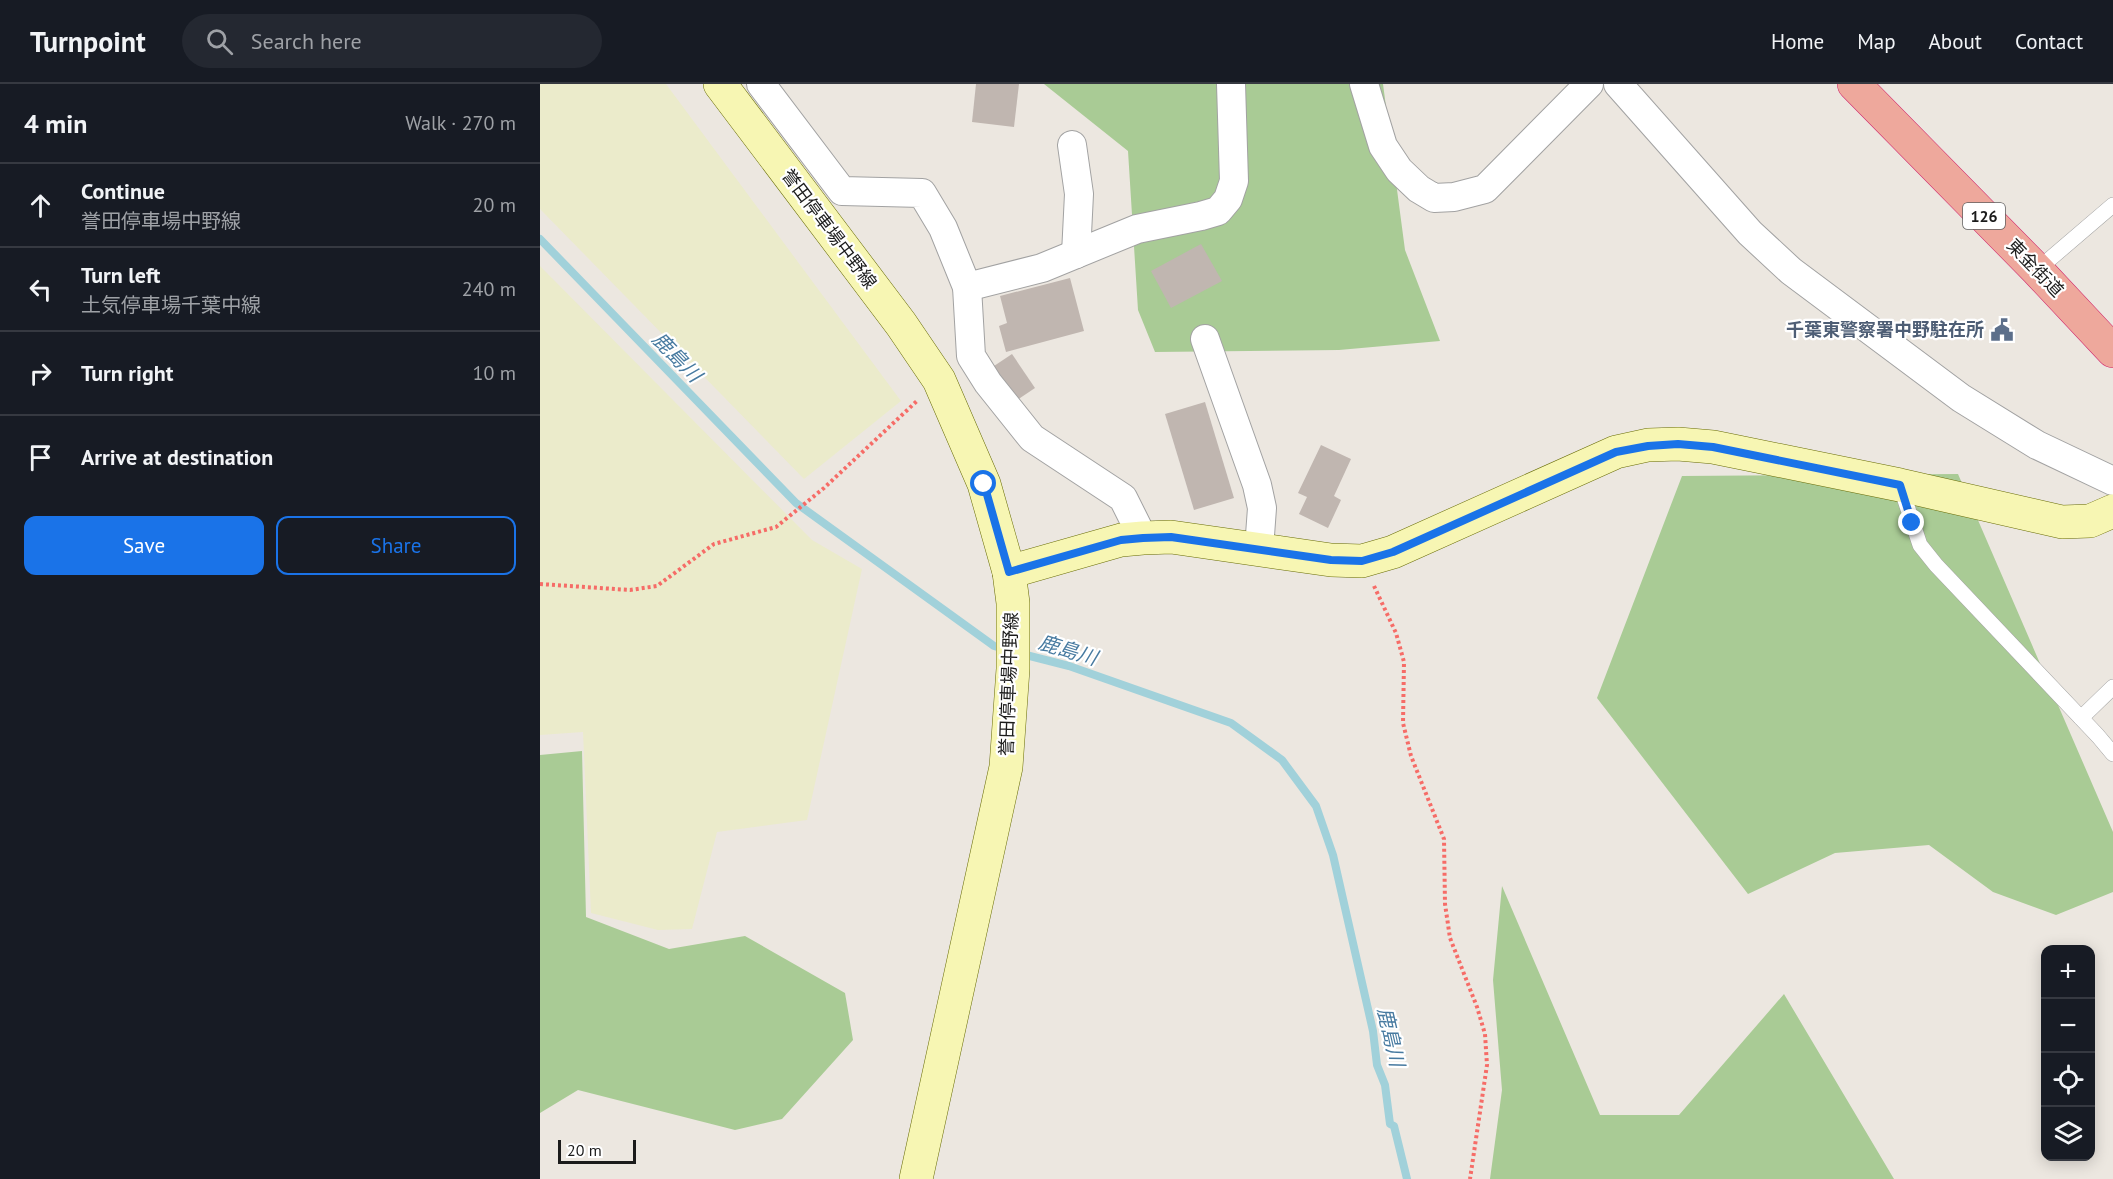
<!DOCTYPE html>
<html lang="en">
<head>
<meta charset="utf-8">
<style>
	:root { --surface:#171b24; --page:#242831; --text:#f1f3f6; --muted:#9ea1a6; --line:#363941; --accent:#1a73e8 }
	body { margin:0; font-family:"PT Sans","Noto Sans JP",sans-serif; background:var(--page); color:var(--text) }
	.controls { position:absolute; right:18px; bottom:18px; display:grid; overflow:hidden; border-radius:12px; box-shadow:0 3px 15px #0003 }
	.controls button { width:54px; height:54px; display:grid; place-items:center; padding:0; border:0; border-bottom:2px solid var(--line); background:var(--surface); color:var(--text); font:30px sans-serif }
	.scale { position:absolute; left:18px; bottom:15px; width:78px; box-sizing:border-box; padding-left:6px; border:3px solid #1b1b1b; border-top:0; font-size:16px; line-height:21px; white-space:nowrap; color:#1b1b1b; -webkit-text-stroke:4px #fff; paint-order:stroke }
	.stop { position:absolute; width:18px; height:18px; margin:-14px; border:4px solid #1a73e8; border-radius:50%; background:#fff }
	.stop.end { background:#1a73e8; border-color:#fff; box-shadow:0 2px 6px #0008 }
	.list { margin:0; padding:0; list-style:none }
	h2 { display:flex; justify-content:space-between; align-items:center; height:78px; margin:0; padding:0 24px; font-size:26px }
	h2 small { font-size:20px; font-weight:400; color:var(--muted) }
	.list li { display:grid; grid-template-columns:39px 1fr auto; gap:18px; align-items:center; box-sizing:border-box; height:84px; padding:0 24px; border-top:2px solid var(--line) }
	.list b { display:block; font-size:22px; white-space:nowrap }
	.list p { margin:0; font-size:20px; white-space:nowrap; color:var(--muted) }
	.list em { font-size:20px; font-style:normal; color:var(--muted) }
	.actions { display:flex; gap:12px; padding:18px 24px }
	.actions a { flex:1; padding:14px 0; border:2px solid var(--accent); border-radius:12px; text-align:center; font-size:21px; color:var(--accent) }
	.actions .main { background:var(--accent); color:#fff }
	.icon { flex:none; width:33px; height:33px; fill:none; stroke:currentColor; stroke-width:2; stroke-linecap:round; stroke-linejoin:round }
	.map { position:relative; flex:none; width:1573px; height:1095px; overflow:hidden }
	header { display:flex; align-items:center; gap:36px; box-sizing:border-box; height:84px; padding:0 30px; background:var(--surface); border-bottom:2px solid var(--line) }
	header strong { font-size:28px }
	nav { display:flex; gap:33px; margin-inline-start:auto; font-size:21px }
	.search { width:420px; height:54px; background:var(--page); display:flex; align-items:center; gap:15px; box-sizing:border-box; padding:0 21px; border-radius:33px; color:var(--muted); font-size:22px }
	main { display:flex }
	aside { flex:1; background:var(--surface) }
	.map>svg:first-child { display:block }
	.farmland { fill:#ebebcb }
	.forest { fill:#a9cb95 }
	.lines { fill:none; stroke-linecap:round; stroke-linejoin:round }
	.stream { stroke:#a1d1da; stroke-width:8 }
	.building { fill:#c0b6b0 }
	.service-casing { stroke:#a2a2a2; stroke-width:16 }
	.minor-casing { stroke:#a2a2a2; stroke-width:30 }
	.secondary-casing { stroke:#686c07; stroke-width:34 }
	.trunk-casing { stroke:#d0276d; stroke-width:34 }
	.path { stroke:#f66c67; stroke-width:4; stroke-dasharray:3 3; stroke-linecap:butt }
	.service { stroke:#fff; stroke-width:15 }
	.minor { stroke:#fff; stroke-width:28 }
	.secondary { stroke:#f7f6b3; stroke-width:33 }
	.trunk { stroke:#eea89c; stroke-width:33 }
	.route { stroke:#1a73e8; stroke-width:8 }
	.labels { text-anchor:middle; stroke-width:4.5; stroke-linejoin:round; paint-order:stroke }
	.shield { fill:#fff; stroke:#5f5f5f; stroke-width:1.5 }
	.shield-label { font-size:16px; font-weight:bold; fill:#1b1b1b }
	.street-label { font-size:18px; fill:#1b1b1b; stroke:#fff }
	.service-label { font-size:18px; font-weight:bold; fill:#4e5e75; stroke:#fff; text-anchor:end }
	.water-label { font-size:20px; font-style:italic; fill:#477aa0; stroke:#fff }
</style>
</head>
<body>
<header>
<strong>Turnpoint</strong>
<div class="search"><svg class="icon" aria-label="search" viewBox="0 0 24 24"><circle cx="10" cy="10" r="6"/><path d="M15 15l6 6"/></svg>Search here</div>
<nav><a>Home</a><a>Map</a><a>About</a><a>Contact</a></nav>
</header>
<main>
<aside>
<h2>4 min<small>Walk · 270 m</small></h2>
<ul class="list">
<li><svg class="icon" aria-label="ahead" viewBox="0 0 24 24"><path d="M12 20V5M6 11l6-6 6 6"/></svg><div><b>Continue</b><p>誉田停車場中野線</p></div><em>20 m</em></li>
<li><svg class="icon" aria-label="left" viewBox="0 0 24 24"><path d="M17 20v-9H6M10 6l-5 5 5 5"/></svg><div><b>Turn left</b><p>土気停車場千葉中線</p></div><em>240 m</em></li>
<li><svg class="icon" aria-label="right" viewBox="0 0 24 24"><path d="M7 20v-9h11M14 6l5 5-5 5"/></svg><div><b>Turn right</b></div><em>10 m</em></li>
<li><svg class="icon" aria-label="arrive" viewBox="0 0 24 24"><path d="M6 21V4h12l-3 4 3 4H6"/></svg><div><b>Arrive at destination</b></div></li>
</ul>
<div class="actions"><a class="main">Save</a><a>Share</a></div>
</aside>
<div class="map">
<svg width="1573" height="1095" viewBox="0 0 1573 1095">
	<rect width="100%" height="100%" fill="#ece7e0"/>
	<g class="farmland">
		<path d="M0 0H126L361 317 264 395 0 125Z"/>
		<path d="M0 182 272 456 322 485 267 736 177 748 152 845 118 846 51 829 43 648 0 651Z"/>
	</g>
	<g class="forest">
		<path d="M504 0H843L865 166 900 257 799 266 615 268 598 226 588 67Z"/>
		<path d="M1418 390 1573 748V808L1516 831 1453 808 1389 761 1295 769 1208 810 1057 614 1142 392Z"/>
		<path d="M42 667 46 833 129 865 205 852 305 909 313 956 242 1035 195 1046 38 1006 0 1029V671Z"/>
		<path d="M962 802 1060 1031H1139L1244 910 1354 1095H950L962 1006 953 896Z"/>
	</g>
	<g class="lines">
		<g class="stream">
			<path d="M0 155 256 419 454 562 464 565"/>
			<path d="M482 570 529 582 691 639 742 676 776 722 793 771 833 947 837 981 845 1001 850 1040 854 1042 867 1095"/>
		</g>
	</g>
	<g class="building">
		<path d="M436 0H479L474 43 432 38Z"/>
		<path d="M661 160 682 197 631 224 611 187Z"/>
		<path d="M530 194 544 247 466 268 459 242 467 239 460 212Z"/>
		<path d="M472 270 495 304 474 318 451 284Z"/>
		<path d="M665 318 694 414 654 426 625 330Z"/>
		<path d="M781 361 811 375 794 412 801 416 788 444 759 430 767 413 758 409Z"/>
	</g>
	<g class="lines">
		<g class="service-casing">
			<g id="service">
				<path d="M1497 186 1573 121"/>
				<path d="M1360 401 1380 461 1396 481 1558 652 1573 670"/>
				<path d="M1541 634 1573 603"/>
			</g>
		</g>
		<g class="minor-casing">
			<g id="minor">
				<path d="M221 0 302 107 382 109 403 144 427 203 431 272 448 299 492 354 583 414 603 454"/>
				<path d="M824 0 843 62 859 86 879 105 894 114 914 113 945 105 1049 0"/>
				<path d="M1078 0 1210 149 1251 187 1421 314 1497 361 1573 397"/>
				<path d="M532 61 539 110 536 170"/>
				<path d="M427 203 502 184 597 145 661 132 678 127 688 115 694 97 691 0"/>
				<path d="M665 255 717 401 722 424 719 465"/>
			</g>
		</g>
		<g class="secondary-casing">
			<g id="secondary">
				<path d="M180 0 361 240 399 296 444 400 469 488 473 519V585L466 683 376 1095"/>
				<path d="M469 488 581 456 603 454 631 453 791 476 822 477 853 468 1076 368 1108 361 1138 360 1173 363 1360 401 1522 438 1550 437 1573 427"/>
			</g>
		</g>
		<g class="trunk-casing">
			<path id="trunk" d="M1314 0 1497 186 1573 267"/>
		</g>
		<g class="path">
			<path d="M0 500 90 506 117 502 174 460 236 443 284 404 378 316"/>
			<path d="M834 502 856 549 864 578 863 639 871 672 904 755 905 820 910 854 937 923 945 950 947 981 930 1095"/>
		</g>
		<use href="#service" class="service"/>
		<use href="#minor" class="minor"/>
		<use href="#secondary" class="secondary"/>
		<use href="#trunk" class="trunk"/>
	</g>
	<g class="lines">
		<path class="route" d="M444 400 469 488 581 456 603 454 631 453 791 476 822 477 853 468 1076 368 1108 362 1138 360 1173 363 1360 401 1372 439"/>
	</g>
	<defs>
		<g id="civic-bare" transform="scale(1.8)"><path d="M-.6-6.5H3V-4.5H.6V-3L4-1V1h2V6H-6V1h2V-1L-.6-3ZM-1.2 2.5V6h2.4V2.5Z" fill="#5c6f8a" stroke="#fff" stroke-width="2.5" paint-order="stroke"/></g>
	</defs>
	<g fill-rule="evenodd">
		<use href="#civic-bare" x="1462" y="246"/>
	</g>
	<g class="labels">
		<rect class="shield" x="1423" y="119" width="42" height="26" rx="4.5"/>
		<g class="shield-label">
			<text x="1444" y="138">126</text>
		</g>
		<g class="street-label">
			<text transform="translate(289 145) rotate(53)" y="6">誉田停車場中野線</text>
			<text transform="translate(1495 184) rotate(46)" y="6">東金街道</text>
			<text transform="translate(469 600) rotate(-88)" y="6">誉田停車場中野線</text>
		</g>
		<g class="service-label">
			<text x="1444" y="252">千葉東警察署中野駐在所</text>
		</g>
		<g class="water-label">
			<text transform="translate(137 273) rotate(46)" y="7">鹿島川</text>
			<text transform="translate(528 566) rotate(17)" y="7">鹿島川</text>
			<text transform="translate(851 953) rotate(77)" y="7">鹿島川</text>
		</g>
	</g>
</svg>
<div class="controls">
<button>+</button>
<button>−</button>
<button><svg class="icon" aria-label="locate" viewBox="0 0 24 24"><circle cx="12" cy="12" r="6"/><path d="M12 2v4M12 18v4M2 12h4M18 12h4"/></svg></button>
<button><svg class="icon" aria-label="layers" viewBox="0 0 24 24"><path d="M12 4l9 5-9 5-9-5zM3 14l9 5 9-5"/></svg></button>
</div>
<div class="scale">20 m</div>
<div class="stop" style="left:444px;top:400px"></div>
<div class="stop end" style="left:1372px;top:439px"></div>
</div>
</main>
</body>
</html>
